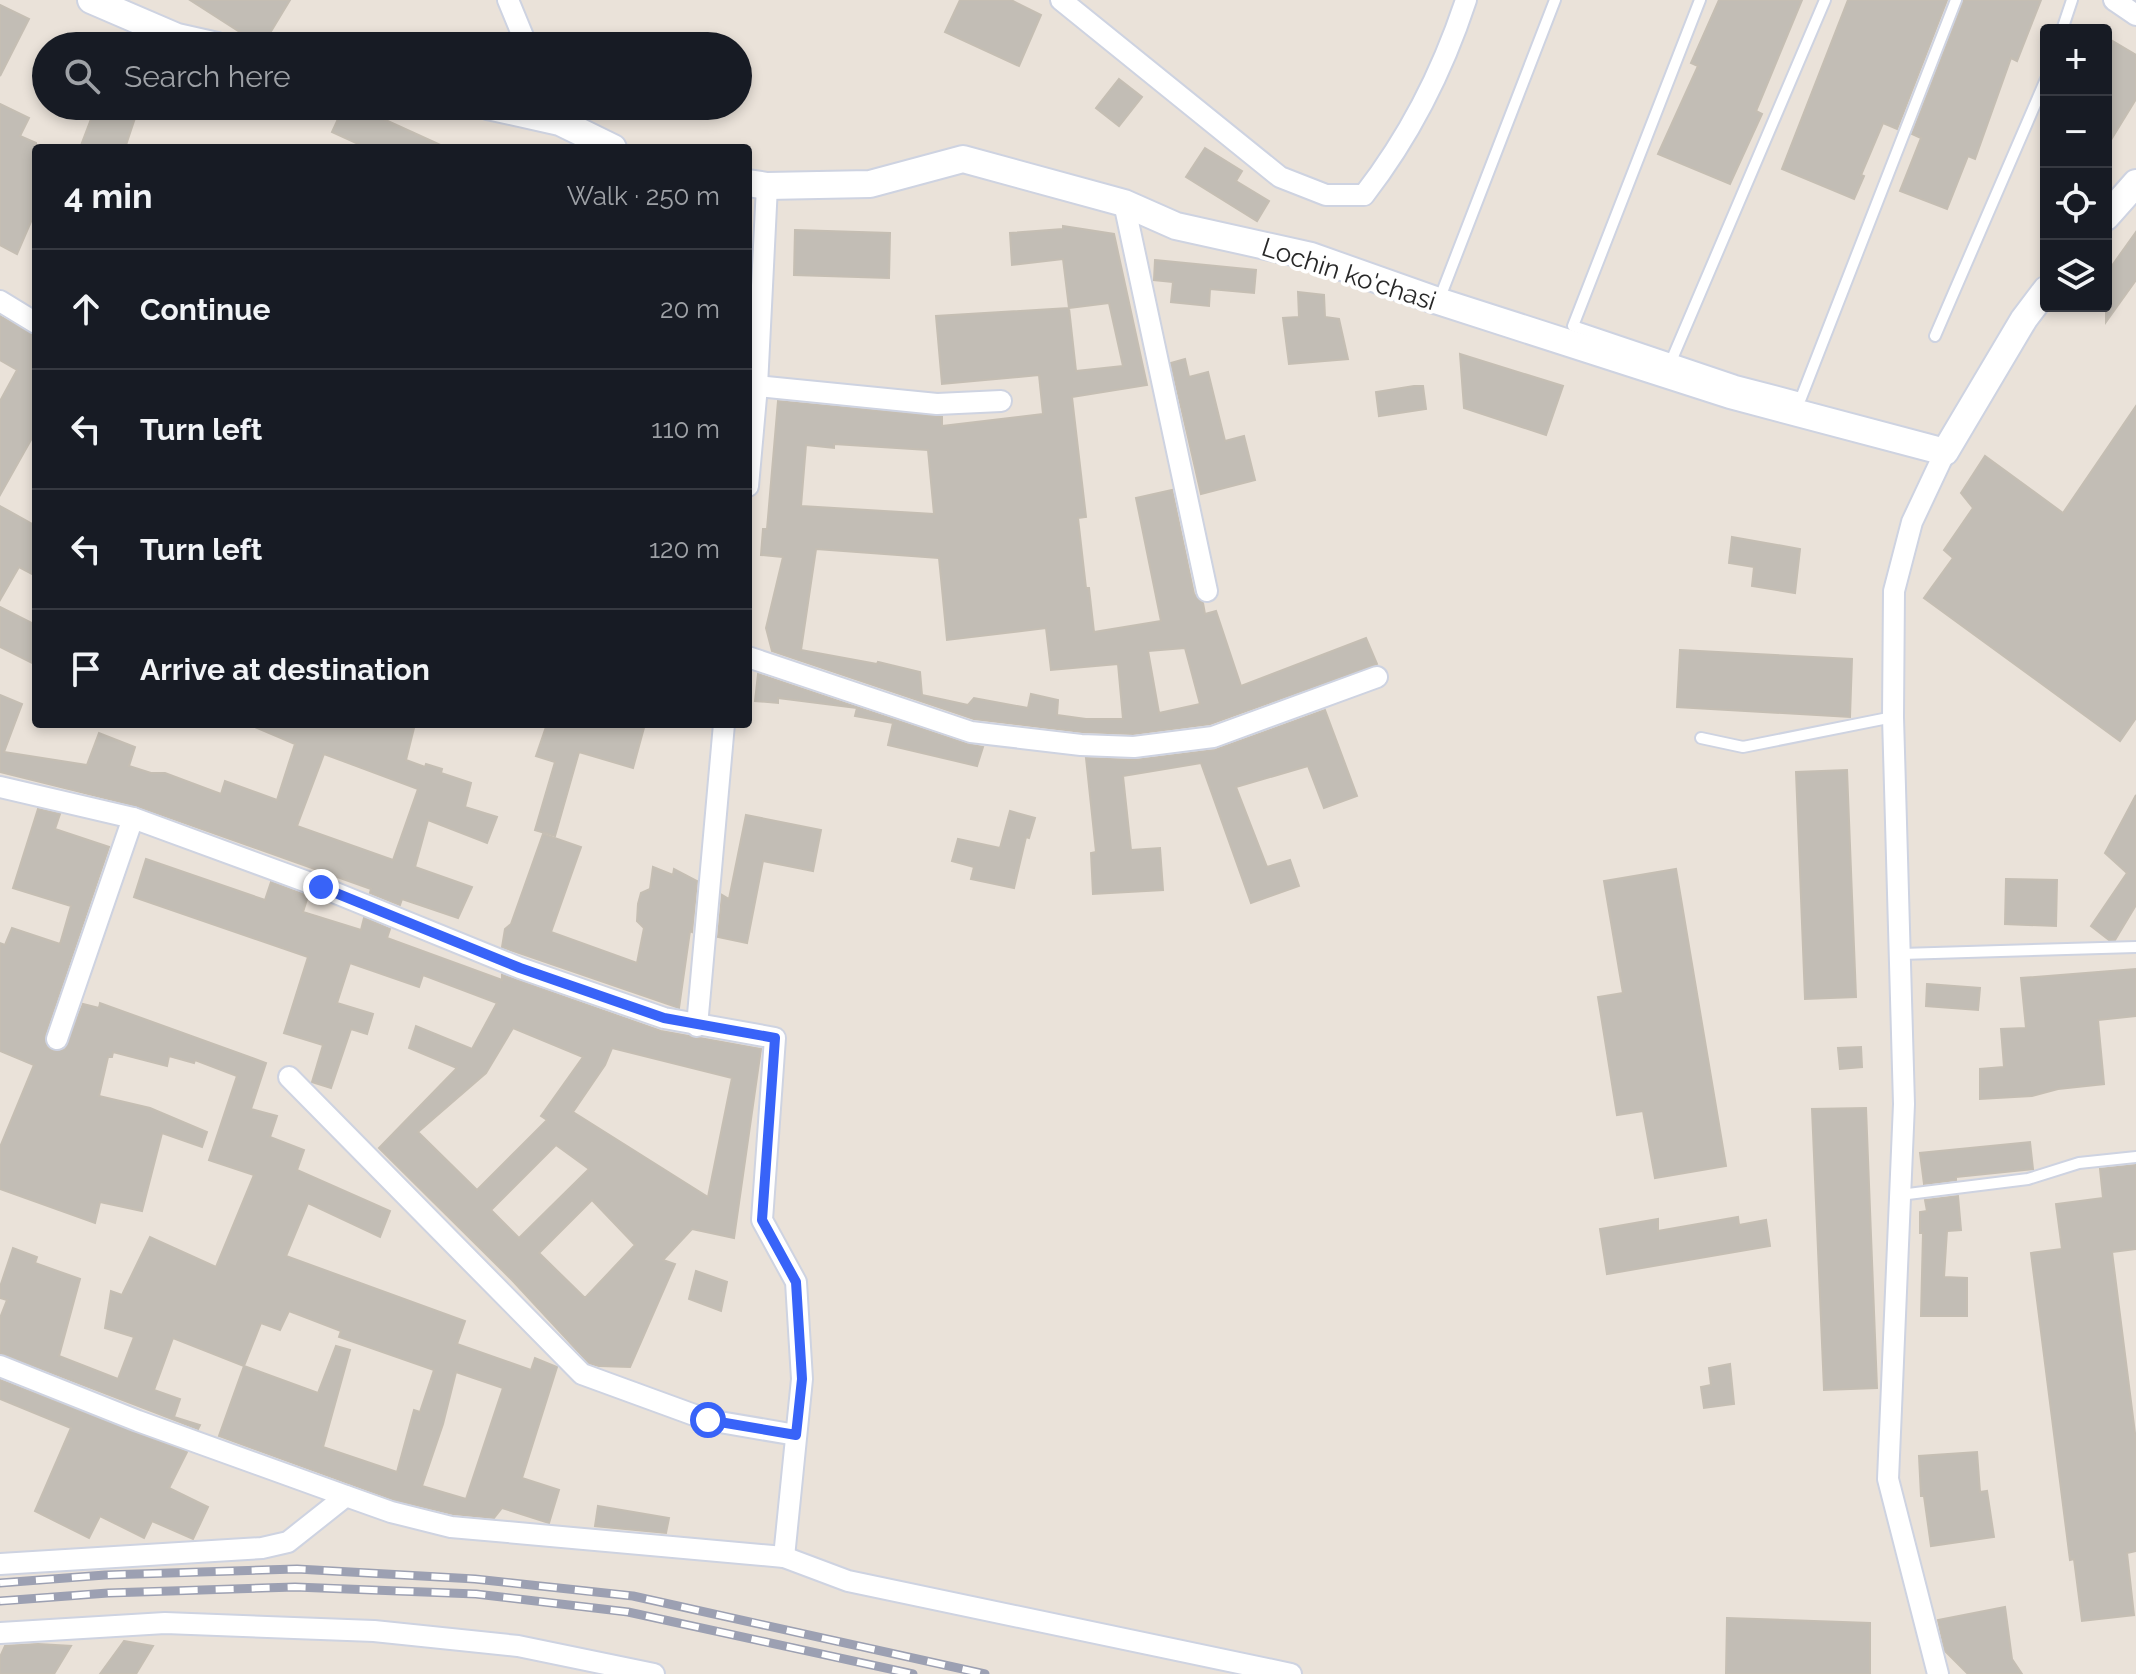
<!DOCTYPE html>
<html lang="en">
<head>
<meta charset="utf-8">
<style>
	:root { --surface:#171b24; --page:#20242c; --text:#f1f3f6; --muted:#9ea1a6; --line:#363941 }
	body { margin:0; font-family:Raleway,sans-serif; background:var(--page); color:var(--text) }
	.controls { position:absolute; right:24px; top:24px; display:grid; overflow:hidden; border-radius:8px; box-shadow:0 4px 12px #0003 }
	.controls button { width:72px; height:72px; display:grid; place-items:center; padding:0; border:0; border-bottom:2px solid var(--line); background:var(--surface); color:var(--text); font:40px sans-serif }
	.stop { position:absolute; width:24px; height:24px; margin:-18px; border:6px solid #3863f8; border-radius:50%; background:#fff }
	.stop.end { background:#3863f8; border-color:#fff; box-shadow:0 2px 8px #0008 }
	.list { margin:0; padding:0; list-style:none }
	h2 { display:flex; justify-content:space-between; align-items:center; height:104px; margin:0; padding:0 32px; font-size:34px }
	h2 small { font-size:26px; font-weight:400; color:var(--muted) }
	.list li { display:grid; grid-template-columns:52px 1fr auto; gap:24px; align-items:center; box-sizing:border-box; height:120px; padding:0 32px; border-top:2px solid var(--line) }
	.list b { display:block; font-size:30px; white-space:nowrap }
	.list em { font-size:26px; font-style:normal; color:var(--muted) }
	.icon { flex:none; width:44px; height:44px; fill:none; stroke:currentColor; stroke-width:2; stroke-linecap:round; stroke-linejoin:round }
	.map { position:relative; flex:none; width:2136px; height:1674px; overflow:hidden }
	.search { position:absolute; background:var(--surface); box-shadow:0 4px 12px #0003; left:32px; top:32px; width:720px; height:88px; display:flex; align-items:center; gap:20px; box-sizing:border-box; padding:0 28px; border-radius:44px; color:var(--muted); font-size:30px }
	.panel { position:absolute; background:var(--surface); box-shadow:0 4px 12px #0003; left:32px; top:144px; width:720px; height:584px; border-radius:8px }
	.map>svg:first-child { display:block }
	.building { fill:#c2bdb5; stroke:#c5beb3; stroke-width:2; fill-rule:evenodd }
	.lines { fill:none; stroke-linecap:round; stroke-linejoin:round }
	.service-casing { stroke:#ced3e1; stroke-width:14 }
	.minor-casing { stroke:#ced3e1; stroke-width:24 }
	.tertiary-casing { stroke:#ced3e1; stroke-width:30 }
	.service { stroke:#fff; stroke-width:10 }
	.minor { stroke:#fff; stroke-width:20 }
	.tertiary { stroke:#fff; stroke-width:26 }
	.rail-casing { stroke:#9ca0b2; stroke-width:9 }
	.rail { stroke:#fff; stroke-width:6; stroke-dasharray:18; stroke-linecap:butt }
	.route { stroke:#3863f8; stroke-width:10 }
	.labels { text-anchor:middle; stroke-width:8; stroke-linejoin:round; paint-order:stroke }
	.street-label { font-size:26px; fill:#282828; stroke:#fff }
</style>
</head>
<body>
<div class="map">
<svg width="2136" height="1674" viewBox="0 0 2136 1674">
	<rect width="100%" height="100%" fill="#eae2d9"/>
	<g class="building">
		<path d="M190 0H290L264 43 240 32Z"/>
		<path d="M960 0H1011L1041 15 1019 66 945 32Z"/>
		<path d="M1719 0H1802L1756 111 1762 114 1730 184 1658 154 1698 66 1691 63Z"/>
		<path d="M1848 0H1947L1897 129 1883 123 1861 175 1864 176 1854 199 1782 169Z"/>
		<path d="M1964 0H2041L2017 61 2011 58 1975 159 1968 156 1947 209 1900 191 1921 138 1912 134Z"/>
		<path d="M0 5 29 19 0 76Z"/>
		<path d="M2106 37 2136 55V99L2106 148Z"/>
		<path d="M1119 79 1142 97 1119 126 1096 108Z"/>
		<path d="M0 104 29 118 20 136 36 143V210L17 254 0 245Z"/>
		<path d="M96 106H139L125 148H80Z"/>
		<path d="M344 106H355L447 148H367L332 132Z"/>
		<path d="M1205 148 1242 171 1236 181 1269 201 1257 221 1186 177Z"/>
		<path d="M1063 226 1114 234 1147 385 1072 397 1086 517 1078 518 1086 588H1089L1094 632 1161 621 1136 498 1172 490 1194 594 1203 603 1205 614 1216 611 1241 686 1366 638 1377 664 1210 724 1133 734 1082 732 974 719 772 651 766 628 783 557 761 555 763 529H767L778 401 942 417V426L1043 414 1039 375 942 384 936 316 1069 308 1063 259 1012 265 1010 233 1063 229ZM1109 303 1123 366 1076 371 1069 308ZM834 444 928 450 934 514 801 506 806 445 834 448ZM816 549 939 558 947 640 1046 628 1051 670 1118 664 1123 719H1086L1057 715 1058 700 1031 694 1028 708 974 698 968 705 922 695 920 672 878 662 877 664 801 650ZM1185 648 1200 704 1159 713 1148 651Z"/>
		<path d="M795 230 890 233 889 278 794 275Z"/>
		<path d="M2136 232V280L2106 322V274Z"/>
		<path d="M1155 260 1256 270 1254 293 1210 289 1209 306 1171 302 1173 282 1154 280Z"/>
		<path d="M1298 292 1324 295 1325 317 1339 319 1348 359 1289 364 1283 318 1299 317Z"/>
		<path d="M0 316 36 336V431L0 495V401L17 370 0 360Z"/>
		<path d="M1460 354 1563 386 1546 435 1464 408Z"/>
		<path d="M1185 359 1189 377 1208 372 1225 441 1244 436 1255 480 1201 494 1171 363Z"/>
		<path d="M1414 386H1423L1426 409 1379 416 1376 392Z"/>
		<path d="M2136 406V718L2120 741 1924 598 1953 558 1944 550 1973 508 1961 493 1985 456 2063 513Z"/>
		<path d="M0 506 36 526V576L19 567 0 600Z"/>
		<path d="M1732 537 1800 549 1795 593 1752 586 1754 567 1729 563Z"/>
		<path d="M0 607 36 625V665L0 647Z"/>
		<path d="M1680 650 1852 659 1850 717 1677 707Z"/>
		<path d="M758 674 967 744 983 747 977 766 888 745 893 723 855 716 857 708 778 698V703L755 701Z"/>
		<path d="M0 695 22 704 4 752 87 765 99 733 135 747 129 766 151 773H165L221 794 225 781 277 800 295 744 248 724H415L406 760 425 767 426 764 442 769 441 773 471 783 465 807 497 817 487 843 428 820 415 867 472 887 458 918 402 899 400 905 370 893 371 889 137 806 0 772ZM324 754 418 789 393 860 297 826Z"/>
		<path d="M1325 710 1357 796 1324 808 1308 766 1236 787 1267 867 1290 860 1299 886 1251 903 1201 763 1123 776 1131 850 1160 848 1163 890 1093 894 1091 853 1096 852 1086 758 1135 760 1215 750Z"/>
		<path d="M547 724H645L633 768 579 752 555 836 535 830 555 762 536 756Z"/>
		<path d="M1847 770 1856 997 1805 999 1796 772Z"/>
		<path d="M2136 795V905L2115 940H2109L2091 926 2127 873 2105 853Z"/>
		<path d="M38 809 60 814 55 829 109 847 45 1035 47 1047 54 1051 65 1049 83 1004 99 1008 100 1003 266 1063 251 1109 277 1116 270 1137 304 1150 297 1170 390 1211 380 1237 308 1203 286 1256 465 1321 457 1344 531 1370 535 1358 557 1367 522 1478 559 1490 549 1523 502 1508 494 1518 453 1514 395 1500 219 1436 244 1366 173 1338 154 1390 180 1399 174 1417 200 1425 198 1429 0 1353V1318L7 1300 0 1298V1287L13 1248 37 1257 35 1263 80 1279 59 1356 118 1379 134 1337 105 1328 111 1291 122 1295 150 1237 216 1267 254 1175 209 1160 237 1076 195 1060 194 1063 169 1056 167 1066 113 1052 112 1057H108L99 1096 150 1108 207 1132 202 1147 162 1133 142 1211 100 1202 95 1223 0 1189V1147L34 1065 0 1051V943L5 945 12 928 60 944 71 906 13 888ZM289 1311 341 1331 339 1337 434 1370 420 1412 414 1410 397 1472 323 1447 350 1350 336 1346 318 1393 244 1366 261 1323 280 1330ZM456 1372 503 1388 466 1499 422 1486 443 1424Z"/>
		<path d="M1010 811 1035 818 1029 838 1026 837 1014 888 971 879 974 867 952 861 958 839 1000 848Z"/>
		<path d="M746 815 821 830 813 871 763 861 747 943 718 937 722 895 729 899Z"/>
		<path d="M543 834 581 847 551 932 637 963 644 928 637 921 638 904 641 893 650 889 653 867 673 875 674 869 697 881 692 932 690 931 679 1008 502 947 505 929 511 924Z"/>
		<path d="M146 859 265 900 271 882 308 896 303 912 361 930 364 918 390 929 387 938 502 980V975L661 1031 761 1049 734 1238 692 1229 663 1260 675 1264 630 1367 599 1366 589 1363 512 1280 379 1148 457 1068 409 1048 416 1026 472 1049 497 1003 423 975 419 987 350 963 337 1003 373 1014 367 1034 351 1029 331 1088 312 1082 323 1045 284 1033 308 957 134 897ZM513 1028 583 1057 541 1116 547 1120 477 1190 418 1132 486 1073ZM612 1048 732 1078 708 1197 573 1112 605 1065ZM556 1145 589 1169 519 1238 491 1210ZM592 1200 635 1245 585 1298 539 1253Z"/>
		<path d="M1676 869 1726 1166 1655 1178 1643 1111 1617 1115 1598 997 1623 993 1604 881Z"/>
		<path d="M2006 879 2057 880 2056 926 2005 924Z"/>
		<path d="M2136 969V1016L2098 1020 2104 1084 2058 1089 2032 1096 1980 1099V1069L2004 1067 2001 1029 2026 1028 2021 978Z"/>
		<path d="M1927 984 1980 988 1978 1010 1926 1006Z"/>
		<path d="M1861 1047 1862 1067 1840 1069 1838 1048Z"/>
		<path d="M1866 1108 1877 1388 1824 1390 1812 1109Z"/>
		<path d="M2030 1142 2033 1169 1956 1177V1180L1924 1184 1920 1153Z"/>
		<path d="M2136 1165V1249L2112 1252 2136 1441V1551L2127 1553 2134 1615 2082 1621 2074 1559 2070 1560 2031 1253 2062 1249 2056 1204 2103 1198 2100 1169Z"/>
		<path d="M1958 1196 1961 1230 1947 1231 1944 1277 1967 1278V1316H1921L1923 1233H1920V1212L1927 1211 1925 1200Z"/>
		<path d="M1738 1217 1739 1225 1766 1220 1770 1246 1607 1274 1600 1229 1658 1219V1231Z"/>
		<path d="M696 1271 727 1282 721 1311 689 1299Z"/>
		<path d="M1730 1364 1734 1404 1704 1408 1701 1387 1711 1385 1709 1368Z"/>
		<path d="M0 1380 187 1452 169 1488 208 1507 193 1539 152 1521 144 1538 100 1516 89 1538 35 1511 71 1428 0 1399Z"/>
		<path d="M1977 1452 1980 1492 1987 1491 1994 1537 1931 1546 1924 1496H1921L1919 1456Z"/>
		<path d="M598 1506 669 1518 666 1533 595 1526Z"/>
		<path d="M2005 1607 2012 1659 2022 1674H1968L1945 1651 1938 1620Z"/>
		<path d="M1727 1618 1870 1623V1674H1726Z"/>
		<path d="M124 1641 153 1646 136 1674H100Z"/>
		<path d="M38 1644 71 1646 54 1674H0V1657L5 1646Z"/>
	</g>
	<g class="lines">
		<g class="service-casing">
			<g id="service">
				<path d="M1700 0 1573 326 1736 381 1801 398 1956 0"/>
				<path d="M2062 30 2072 0"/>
				<path d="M1439 300 1555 0"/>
				<path d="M1935 336 2046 79"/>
				<path d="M1672 359 1825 0"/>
				<path d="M1701 738 1743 747 1893 717"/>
				<path d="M1901 954 2136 947"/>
				<path d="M1900 1195 2028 1179 2079 1163 2136 1157"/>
			</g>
		</g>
		<g class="minor-casing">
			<g id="minor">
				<path d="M508 0 527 46"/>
				<path d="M1061 0 1280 177 1326 195H1364C1409 137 1443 70 1466 0"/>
				<path d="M2114 0 2136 15"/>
				<path d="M1124 203 1207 591"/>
				<path d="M0 301 36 323"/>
				<path d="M757 386 937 404 1001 401"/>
				<path d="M748 486 757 386 767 186"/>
				<path d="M748 657 971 732 1081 745 1134 747 1213 737 1377 677"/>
				<path d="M0 787 133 818 321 887 520 968 664 1018 775 1038 762 1220 796 1282 802 1379 784 1557"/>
				<path d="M697 1026 724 724"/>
				<path d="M57 1039 133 818"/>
				<path d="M289 1077 582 1374 708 1420 796 1435"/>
				<path d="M0 1366 138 1421 346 1496 391 1512 451 1527 784 1557 848 1581 1291 1674"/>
				<path d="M0 1564 262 1548 288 1542 346 1496"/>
				<path d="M0 1633 165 1623 374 1631 518 1646 654 1674"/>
				<path d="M1938 1674 1888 1479 1904 1104 1893 717 1894 591 1912 522 1945 452"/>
			</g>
		</g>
		<g class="tertiary-casing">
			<g id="tertiary">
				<path d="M91 0 177 37 217 46"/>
				<path d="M488 106 560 122 613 148"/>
				<path d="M748 183 767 186 870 184 963 159 1124 203 1176 226 1311 256 1438 301 1730 395 1945 452 2024 319 2046 290"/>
				<path d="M2106 217 2136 183"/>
			</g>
		</g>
		<use href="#service" class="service"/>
		<use href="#minor" class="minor"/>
		<use href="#tertiary" class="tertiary"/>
		<g class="rail-casing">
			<g id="rail">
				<path d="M0 1583 105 1575 297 1569 475 1579 633 1596 985 1674"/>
				<path d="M0 1601 108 1593 295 1587 476 1594 628 1612 913 1674"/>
			</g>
		</g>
		<use href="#rail" class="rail"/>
	</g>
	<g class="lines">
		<path class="route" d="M321 887 520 968 664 1018 775 1038 762 1220 796 1282 802 1379 796 1435 708 1420"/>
	</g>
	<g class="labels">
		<g class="street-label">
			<text transform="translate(1349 274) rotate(18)" y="9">Lochin ko'chasi</text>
		</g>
	</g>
</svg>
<div class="controls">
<button>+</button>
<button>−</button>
<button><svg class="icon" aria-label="locate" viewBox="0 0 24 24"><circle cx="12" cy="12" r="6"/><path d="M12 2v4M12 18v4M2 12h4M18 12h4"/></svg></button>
<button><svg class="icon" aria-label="layers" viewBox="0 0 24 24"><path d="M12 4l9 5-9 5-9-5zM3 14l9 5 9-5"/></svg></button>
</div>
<div class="stop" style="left:708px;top:1420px"></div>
<div class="stop end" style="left:321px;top:887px"></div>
<div class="search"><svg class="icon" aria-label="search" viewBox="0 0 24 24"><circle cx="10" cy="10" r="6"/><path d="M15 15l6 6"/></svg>Search here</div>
<section class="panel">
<h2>4 min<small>Walk · 250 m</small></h2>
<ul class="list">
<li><svg class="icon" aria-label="ahead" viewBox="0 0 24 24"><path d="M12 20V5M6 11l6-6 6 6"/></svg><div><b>Continue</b></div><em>20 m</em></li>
<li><svg class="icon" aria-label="left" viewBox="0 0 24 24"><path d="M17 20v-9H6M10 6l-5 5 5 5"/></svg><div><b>Turn left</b></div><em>110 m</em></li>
<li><svg class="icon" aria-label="left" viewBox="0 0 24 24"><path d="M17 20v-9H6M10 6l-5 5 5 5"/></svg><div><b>Turn left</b></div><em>120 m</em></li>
<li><svg class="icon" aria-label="arrive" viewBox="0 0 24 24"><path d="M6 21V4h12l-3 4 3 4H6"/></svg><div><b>Arrive at destination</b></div></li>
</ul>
</section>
</div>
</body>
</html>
